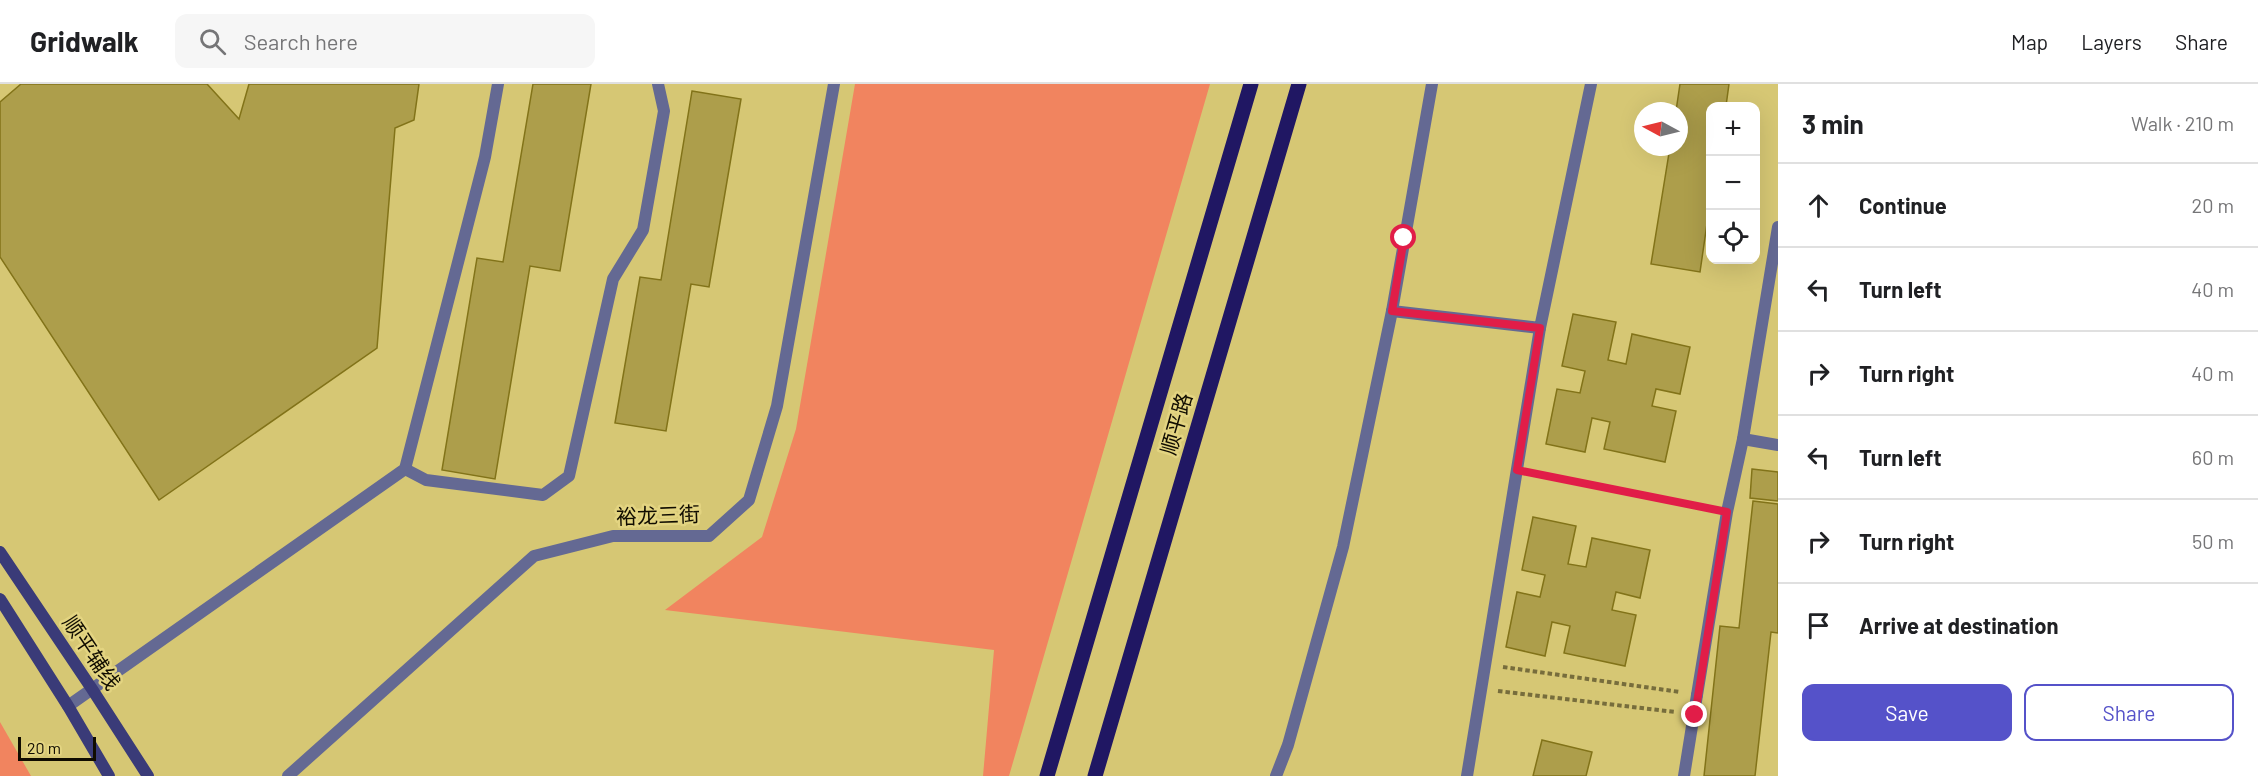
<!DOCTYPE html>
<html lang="en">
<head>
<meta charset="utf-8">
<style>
	:root { --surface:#fff; --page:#f6f6f6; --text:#202124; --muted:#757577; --line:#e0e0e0; --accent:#5552c9 }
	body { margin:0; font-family:Barlow,"Noto Sans SC",sans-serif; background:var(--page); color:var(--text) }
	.controls { position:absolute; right:18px; top:18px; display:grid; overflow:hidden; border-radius:12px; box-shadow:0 6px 24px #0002 }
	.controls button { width:54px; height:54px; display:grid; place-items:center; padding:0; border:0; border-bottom:2px solid var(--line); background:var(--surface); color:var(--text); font:30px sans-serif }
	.compass { position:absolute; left:1634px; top:18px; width:54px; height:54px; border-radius:50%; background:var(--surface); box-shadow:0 6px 24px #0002; rotate:277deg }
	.scale { position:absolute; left:18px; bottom:15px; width:78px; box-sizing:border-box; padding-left:6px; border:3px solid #100c00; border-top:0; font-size:16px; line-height:21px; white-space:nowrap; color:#100c00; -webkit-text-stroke:4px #e3d481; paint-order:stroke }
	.stop { position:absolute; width:18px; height:18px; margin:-14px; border:4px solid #e11d48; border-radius:50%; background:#fff }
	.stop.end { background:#e11d48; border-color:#fff; box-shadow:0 2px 6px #0008 }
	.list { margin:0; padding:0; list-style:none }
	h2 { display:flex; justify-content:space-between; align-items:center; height:78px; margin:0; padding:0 24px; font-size:26px }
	h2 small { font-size:20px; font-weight:400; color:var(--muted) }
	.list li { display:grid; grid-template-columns:39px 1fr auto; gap:18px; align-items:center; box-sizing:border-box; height:84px; padding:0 24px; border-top:2px solid var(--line) }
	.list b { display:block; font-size:22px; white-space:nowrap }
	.list em { font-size:20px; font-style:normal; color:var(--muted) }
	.actions { display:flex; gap:12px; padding:18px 24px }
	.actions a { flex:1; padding:14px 0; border:2px solid var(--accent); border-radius:12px; text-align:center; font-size:21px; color:var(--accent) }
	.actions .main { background:var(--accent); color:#fff }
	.icon { flex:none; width:33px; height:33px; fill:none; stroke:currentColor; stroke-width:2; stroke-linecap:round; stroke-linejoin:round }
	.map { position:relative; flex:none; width:1778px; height:692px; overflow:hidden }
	header { display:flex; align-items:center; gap:36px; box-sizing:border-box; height:84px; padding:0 30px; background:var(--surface); border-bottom:2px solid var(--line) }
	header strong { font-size:28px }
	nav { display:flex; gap:33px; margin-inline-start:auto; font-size:21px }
	.search { width:420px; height:54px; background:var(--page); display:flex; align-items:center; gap:15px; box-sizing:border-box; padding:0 21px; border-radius:12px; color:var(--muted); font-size:22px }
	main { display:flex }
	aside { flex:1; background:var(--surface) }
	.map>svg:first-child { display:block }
	.green { fill:#f1845f }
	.building { fill:#ad9e4b; stroke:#827319; stroke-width:1.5 }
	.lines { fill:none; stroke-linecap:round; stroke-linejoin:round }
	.path { stroke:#776d3c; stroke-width:4; stroke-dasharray:4.5 3; stroke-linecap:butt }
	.lane { stroke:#646993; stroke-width:12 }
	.street { stroke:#646993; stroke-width:12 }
	.secondary { stroke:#3a3b78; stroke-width:12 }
	.primary { stroke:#201763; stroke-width:15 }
	.route { stroke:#e11d48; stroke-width:8 }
	.labels { text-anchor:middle; stroke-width:5; stroke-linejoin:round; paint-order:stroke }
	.street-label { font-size:21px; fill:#100c00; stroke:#e3d481 }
</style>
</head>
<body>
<header>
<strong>Gridwalk</strong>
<div class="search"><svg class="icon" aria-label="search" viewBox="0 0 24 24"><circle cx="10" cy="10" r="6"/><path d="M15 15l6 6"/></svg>Search here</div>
<nav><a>Map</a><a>Layers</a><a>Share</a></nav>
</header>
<main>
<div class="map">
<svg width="1778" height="692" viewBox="0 0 1778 692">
	<rect width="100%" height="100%" fill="#d6c774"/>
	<g class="green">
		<path d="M855 0H1210L1009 692H983L994 566 665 526 762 453 796 345Z"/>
		<path d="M0 638 31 692H0Z"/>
	</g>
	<g class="building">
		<path d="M21 0H207L239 35 249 0H419L414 36 395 44 377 264 159 416 0 173V18Z"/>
		<path d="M533 0H591L560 187 530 182 495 395 442 386 477 174 503 178Z"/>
		<path d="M1680 0H1729L1726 22H1710V119L1700 188 1651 180 1670 63H1679V27H1676Z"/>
		<path d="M692 7 741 15 709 203 691 200 666 347 615 339 640 193 661 196Z"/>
		<path d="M1573 230 1616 238 1608 276 1626 280 1632 250 1690 263 1680 310 1656 305 1652 322 1676 327 1665 378 1604 365 1610 338 1592 334 1585 368 1546 360 1557 305 1580 309 1585 287 1562 282Z"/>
		<path d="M1752 385 1778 388V417L1750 414Z"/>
		<path d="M1753 417 1778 420V549L1771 548 1755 692H1704L1720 542 1739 544Z"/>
		<path d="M1533 433 1576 442 1568 480 1586 483 1592 454 1650 466 1640 514 1616 508 1612 526 1636 531 1625 582 1564 569 1570 542 1552 538 1545 572 1506 563 1517 508 1540 513 1545 491 1522 486Z"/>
		<path d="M1542 656 1592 668 1586 692H1533Z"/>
	</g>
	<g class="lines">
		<g class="path">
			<path d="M1536 390 1711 424"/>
			<path d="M1503 583 1680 608"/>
			<path d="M1498 607 1675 628"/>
		</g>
		<g class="lane">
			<path d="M1392 227 1540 244 1591 0"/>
			<path d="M1743 355 1778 143"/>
			<path d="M405 385 426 396 543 411 569 392 613 195 643 146 664 27 658 0"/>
			<path d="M1697 611 1727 428 1743 355 1778 361"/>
			<path d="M1467 692 1540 244"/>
		</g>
		<g class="street">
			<path d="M68 622 405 385 485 73 498 0"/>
			<path d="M288 692 534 472 613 452H709L749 416 777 322 834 0"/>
			<path d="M1276 692 1288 661 1343 463 1392 227 1432 0"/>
			<path d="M1684 692 1697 611"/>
		</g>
		<g class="secondary">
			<path d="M0 468 92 605 148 692"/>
			<path d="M0 515 68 622 109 692"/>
		</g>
		<g class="primary">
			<path d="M1047 692 1251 0"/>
			<path d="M1095 692 1299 0"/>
		</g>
	</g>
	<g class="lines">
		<path class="route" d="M1404 154 1392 227 1540 244 1517 386 1727 428 1695 631"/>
	</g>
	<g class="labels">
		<g class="street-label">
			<text transform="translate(1177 340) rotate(-74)" y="7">顺平路</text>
			<text transform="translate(658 432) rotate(-2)" y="7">裕龙三街</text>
			<text transform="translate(91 569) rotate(56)" y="7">顺平辅线</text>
		</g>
	</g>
</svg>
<div class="controls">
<button>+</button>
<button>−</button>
<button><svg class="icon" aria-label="locate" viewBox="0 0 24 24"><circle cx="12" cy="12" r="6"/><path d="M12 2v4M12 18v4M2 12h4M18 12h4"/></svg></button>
</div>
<svg class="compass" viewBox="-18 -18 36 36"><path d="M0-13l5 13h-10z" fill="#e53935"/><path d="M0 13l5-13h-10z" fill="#757577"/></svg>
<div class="scale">20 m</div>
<div class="stop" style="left:1404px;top:154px"></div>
<div class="stop end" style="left:1695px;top:631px"></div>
</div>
<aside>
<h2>3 min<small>Walk · 210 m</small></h2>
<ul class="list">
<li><svg class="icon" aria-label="ahead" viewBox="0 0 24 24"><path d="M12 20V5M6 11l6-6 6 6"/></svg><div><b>Continue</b></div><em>20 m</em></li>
<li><svg class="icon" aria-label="left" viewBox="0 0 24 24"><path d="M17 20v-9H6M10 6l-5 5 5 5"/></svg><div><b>Turn left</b></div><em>40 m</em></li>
<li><svg class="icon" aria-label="right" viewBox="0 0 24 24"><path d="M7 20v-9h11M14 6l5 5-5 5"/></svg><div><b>Turn right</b></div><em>40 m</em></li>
<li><svg class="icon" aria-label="left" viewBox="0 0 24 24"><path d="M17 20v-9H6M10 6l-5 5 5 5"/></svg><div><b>Turn left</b></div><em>60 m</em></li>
<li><svg class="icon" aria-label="right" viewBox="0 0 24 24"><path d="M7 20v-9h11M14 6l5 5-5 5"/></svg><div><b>Turn right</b></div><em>50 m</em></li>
<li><svg class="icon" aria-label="arrive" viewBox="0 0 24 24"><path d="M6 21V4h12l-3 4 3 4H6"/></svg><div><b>Arrive at destination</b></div></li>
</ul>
<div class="actions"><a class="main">Save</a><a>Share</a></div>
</aside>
</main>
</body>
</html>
